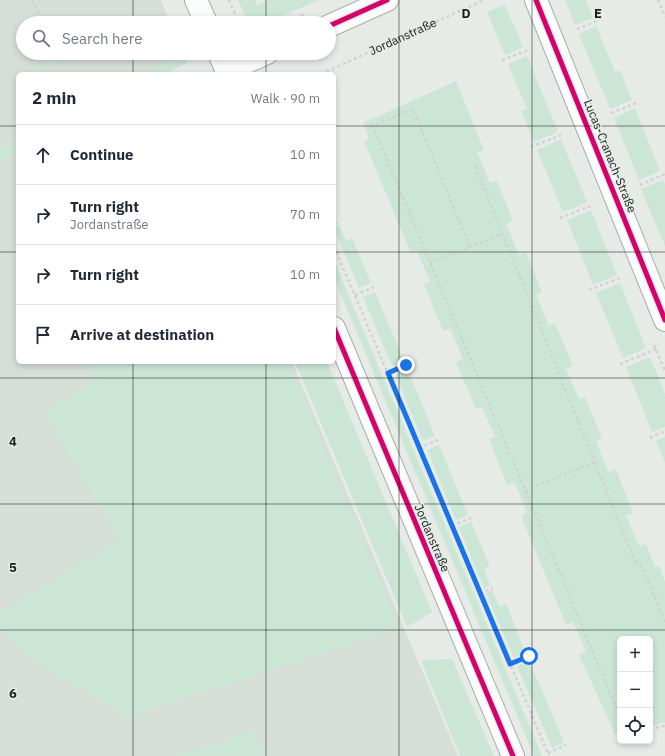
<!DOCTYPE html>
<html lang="en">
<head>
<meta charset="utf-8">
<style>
	:root { --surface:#fff; --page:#f2f2f3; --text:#1f2937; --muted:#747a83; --line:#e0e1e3 }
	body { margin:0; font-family:"IBM Plex Sans",sans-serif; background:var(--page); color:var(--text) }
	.controls { position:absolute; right:12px; bottom:12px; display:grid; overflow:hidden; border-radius:6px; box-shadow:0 2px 6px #0003 }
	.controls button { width:36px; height:36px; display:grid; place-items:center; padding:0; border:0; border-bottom:1px solid var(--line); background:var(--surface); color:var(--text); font:20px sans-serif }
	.stop { position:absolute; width:12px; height:12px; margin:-9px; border:3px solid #1a73e8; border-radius:50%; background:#fff }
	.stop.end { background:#1a73e8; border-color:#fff; box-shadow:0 1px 4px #0008 }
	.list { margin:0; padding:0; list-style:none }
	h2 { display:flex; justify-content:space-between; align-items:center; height:52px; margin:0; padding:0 16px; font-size:17px }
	h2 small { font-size:13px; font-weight:400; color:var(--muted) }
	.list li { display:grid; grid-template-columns:26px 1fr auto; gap:12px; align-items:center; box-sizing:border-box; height:60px; padding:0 16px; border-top:1px solid var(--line) }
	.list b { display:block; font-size:15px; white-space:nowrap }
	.list p { margin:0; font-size:13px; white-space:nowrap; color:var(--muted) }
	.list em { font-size:13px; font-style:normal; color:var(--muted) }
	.icon { flex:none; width:22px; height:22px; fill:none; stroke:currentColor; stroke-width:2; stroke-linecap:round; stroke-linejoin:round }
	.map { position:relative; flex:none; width:665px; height:756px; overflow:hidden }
	.search { position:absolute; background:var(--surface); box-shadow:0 2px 6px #0003; left:16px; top:16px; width:320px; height:44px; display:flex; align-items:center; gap:10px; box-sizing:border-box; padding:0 14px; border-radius:22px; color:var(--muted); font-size:15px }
	.panel { position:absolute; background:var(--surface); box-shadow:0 2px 6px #0003; left:16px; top:72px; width:320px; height:292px; border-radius:6px }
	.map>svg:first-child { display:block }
	.built { fill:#d5dfd8 }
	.green { fill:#cce6d5 }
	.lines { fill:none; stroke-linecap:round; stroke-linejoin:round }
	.street-casing { stroke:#a9adaa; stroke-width:24 }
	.path { stroke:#d1d2d1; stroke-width:2.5; stroke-dasharray:3 3; stroke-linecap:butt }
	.street { stroke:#fbfcfc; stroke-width:22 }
	.cycleway-casing { stroke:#e5ece7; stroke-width:8 }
	.cycleway { stroke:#d6006c; stroke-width:5 }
	.route { stroke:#1a73e8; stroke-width:5 }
	.grid { fill:none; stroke:#1d1f1d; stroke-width:1; stroke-opacity:0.55 }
	.labels { text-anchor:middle; stroke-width:3; stroke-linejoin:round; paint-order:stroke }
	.street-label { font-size:12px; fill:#1d1f1d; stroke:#e5ece7 }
	.grid-label { font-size:13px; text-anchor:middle; font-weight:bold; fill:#1d1f1d; stroke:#e5ece7; stroke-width:3; stroke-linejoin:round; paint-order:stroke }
</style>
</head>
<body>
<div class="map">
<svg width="665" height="756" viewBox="0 0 665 756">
	<rect width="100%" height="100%" fill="#e6ebe8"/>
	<path class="built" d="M0 0H161L170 23H23V53H183L187 63 170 71 171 74H18V362H292L458 756H0Z"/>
	<g class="green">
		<path d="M238 0H255L257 5 268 0H319L266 23H249L248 22Z"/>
		<path d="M565 0H586L593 18 575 25Z"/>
		<path d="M505 5 523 47 505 55 487 12Z"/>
		<path d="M596 26 615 72 620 70 632 100 610 109 579 34Z"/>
		<path d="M67 53H76L36 74H26Z"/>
		<path d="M179 56 182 64 163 74H143Z"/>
		<path d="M527 56 558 132 534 142 521 111 527 109 508 64Z"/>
		<path d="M456 81 484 150 477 152 490 183 497 181 513 221 506 224 519 255 526 252 542 292 536 295 549 326 555 323 573 366 566 369 579 399 585 397 602 438 596 441 608 472 616 469 633 513 626 516 639 546 646 544 655 567 659 566 665 582V722L650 726V639H620V733L615 734 579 655 586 652 573 622 566 625 521 516 527 512 514 482 507 485 489 439 495 437 482 407 476 409 456 362 463 359 450 329 443 331 424 284 430 281 417 251 411 253 364 141 369 139 363 123Z"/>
		<path d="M635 108 660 171 639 180 614 118Z"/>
		<path d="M18 138V152L0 162V147Z"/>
		<path d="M561 139 587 202 563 212 537 150Z"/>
		<path d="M663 180 665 184V246L641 189Z"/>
		<path d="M591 210 617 275 593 285 567 220Z"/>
		<path d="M340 226 346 241 352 238 371 283 359 288 334 228Z"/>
		<path d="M334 260 542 756H534L334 278Z"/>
		<path d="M620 283 646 348 623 358 596 293Z"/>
		<path d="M375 292 404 361 392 366 363 297Z"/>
		<path d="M650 357 665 394V427L652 432 626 367Z"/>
		<path d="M88 362H288L399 628 127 717 17 649 0 626V612L120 541 44 412 98 380Z"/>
		<path d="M295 362H327L432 612 407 627Z"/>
		<path d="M408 370 435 436 423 441 396 376Z"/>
		<path d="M665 437V463L656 441Z"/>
		<path d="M439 445 468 515 456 520 427 450Z"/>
		<path d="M471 522 490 566 484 569 490 585 484 588 459 527Z"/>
		<path d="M492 590 499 606 506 604 526 653 514 658 486 593Z"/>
		<path d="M452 659 494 756H460L421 660Z"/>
		<path d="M529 661 564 742 552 748 517 666Z"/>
		<path d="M253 729 264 750 262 756H177L185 752 213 746Z"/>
	</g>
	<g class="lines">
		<g class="street-casing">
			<g id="street">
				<path d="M196 0 206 23"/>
				<path d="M536 0 665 320"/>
				<path d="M329 26 387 0"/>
				<path d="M219 53 228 74"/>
				<path d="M227 71 267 53"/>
				<path d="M334 328 513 756"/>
			</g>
		</g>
		<g class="path">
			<path d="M32 0 44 23"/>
			<path d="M229 0 239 23"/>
			<path d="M658 0 665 17"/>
			<path d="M284 23 305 14"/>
			<path d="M577 29 599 20"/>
			<path d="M189 53 192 60"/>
			<path d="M502 60 529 50"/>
			<path id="s1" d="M321 74 484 0"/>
			<path d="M611 113 639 102"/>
			<path d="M531 147 561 135"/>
			<path d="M475 166 634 559 643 569 665 622"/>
			<path d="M640 185 665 174"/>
			<path d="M560 218 590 206"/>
			<path d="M334 224 339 222"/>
			<path d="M334 246 549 756"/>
			<path d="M470 247 413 109 373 126 620 717"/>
			<path d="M430 263 502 234"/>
			<path d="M589 290 620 278"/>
			<path d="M355 295 374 287"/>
			<path d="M654 345 665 371"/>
			<path d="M620 364 656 349"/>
			<path d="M387 373 406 365"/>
			<path d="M650 438 665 431"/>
			<path d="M419 448 438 440"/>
			<path d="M525 491 595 462"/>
			<path d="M452 526 471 518"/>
			<path d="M480 593 493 588"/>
			<path d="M510 664 529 656"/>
			<path d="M650 729 665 726"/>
			<path d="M548 753 566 745"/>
		</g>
		<use href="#street" class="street"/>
		<g class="cycleway-casing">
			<g id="cycleway">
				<path d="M536 0 665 320"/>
				<path d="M329 26 387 0"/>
				<path d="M334 328 513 756"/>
			</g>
		</g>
		<use href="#cycleway" class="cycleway"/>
	</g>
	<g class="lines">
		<path class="route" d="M406 365 388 373 510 664 529 656"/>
	</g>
	<path class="grid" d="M133 0V23M266 0V23M399 0V756M532 0V756M133 53V74M266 53V74M0 126H18M334 126H665M0 252H18M334 252H665M133 362V756M266 362V756M0 378H665M0 504H665M0 630H665"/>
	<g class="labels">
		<g class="street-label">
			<text dy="4" stroke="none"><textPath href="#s1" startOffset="90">Jordanstraße</textPath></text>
			<text transform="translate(610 156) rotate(68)" y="4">Lucas-Cranach-Straße</text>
			<text transform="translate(432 538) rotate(67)" y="4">Jordanstraße</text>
		</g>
	</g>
	<g class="grid-label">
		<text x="466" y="18">D</text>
		<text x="598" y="18">E</text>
		<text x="13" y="446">4</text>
		<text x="13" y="572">5</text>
		<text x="13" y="698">6</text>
	</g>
</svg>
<div class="controls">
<button>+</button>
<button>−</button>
<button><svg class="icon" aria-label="locate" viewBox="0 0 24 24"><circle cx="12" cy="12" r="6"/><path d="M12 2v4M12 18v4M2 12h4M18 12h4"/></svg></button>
</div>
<div class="stop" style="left:529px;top:656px"></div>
<div class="stop end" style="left:406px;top:365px"></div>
<div class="search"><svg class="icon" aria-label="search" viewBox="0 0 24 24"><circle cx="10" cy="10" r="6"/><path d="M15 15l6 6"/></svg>Search here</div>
<section class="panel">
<h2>2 min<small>Walk · 90 m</small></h2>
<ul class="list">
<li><svg class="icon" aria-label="ahead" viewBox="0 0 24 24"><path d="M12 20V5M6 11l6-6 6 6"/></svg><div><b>Continue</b></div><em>10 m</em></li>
<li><svg class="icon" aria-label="right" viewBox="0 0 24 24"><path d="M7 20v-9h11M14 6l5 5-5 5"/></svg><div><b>Turn right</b><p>Jordanstraße</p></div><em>70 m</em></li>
<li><svg class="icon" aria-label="right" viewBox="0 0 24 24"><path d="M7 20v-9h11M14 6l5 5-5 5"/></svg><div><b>Turn right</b></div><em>10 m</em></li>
<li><svg class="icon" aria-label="arrive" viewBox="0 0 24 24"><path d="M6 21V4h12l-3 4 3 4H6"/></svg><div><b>Arrive at destination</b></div></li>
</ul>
</section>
</div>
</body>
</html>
